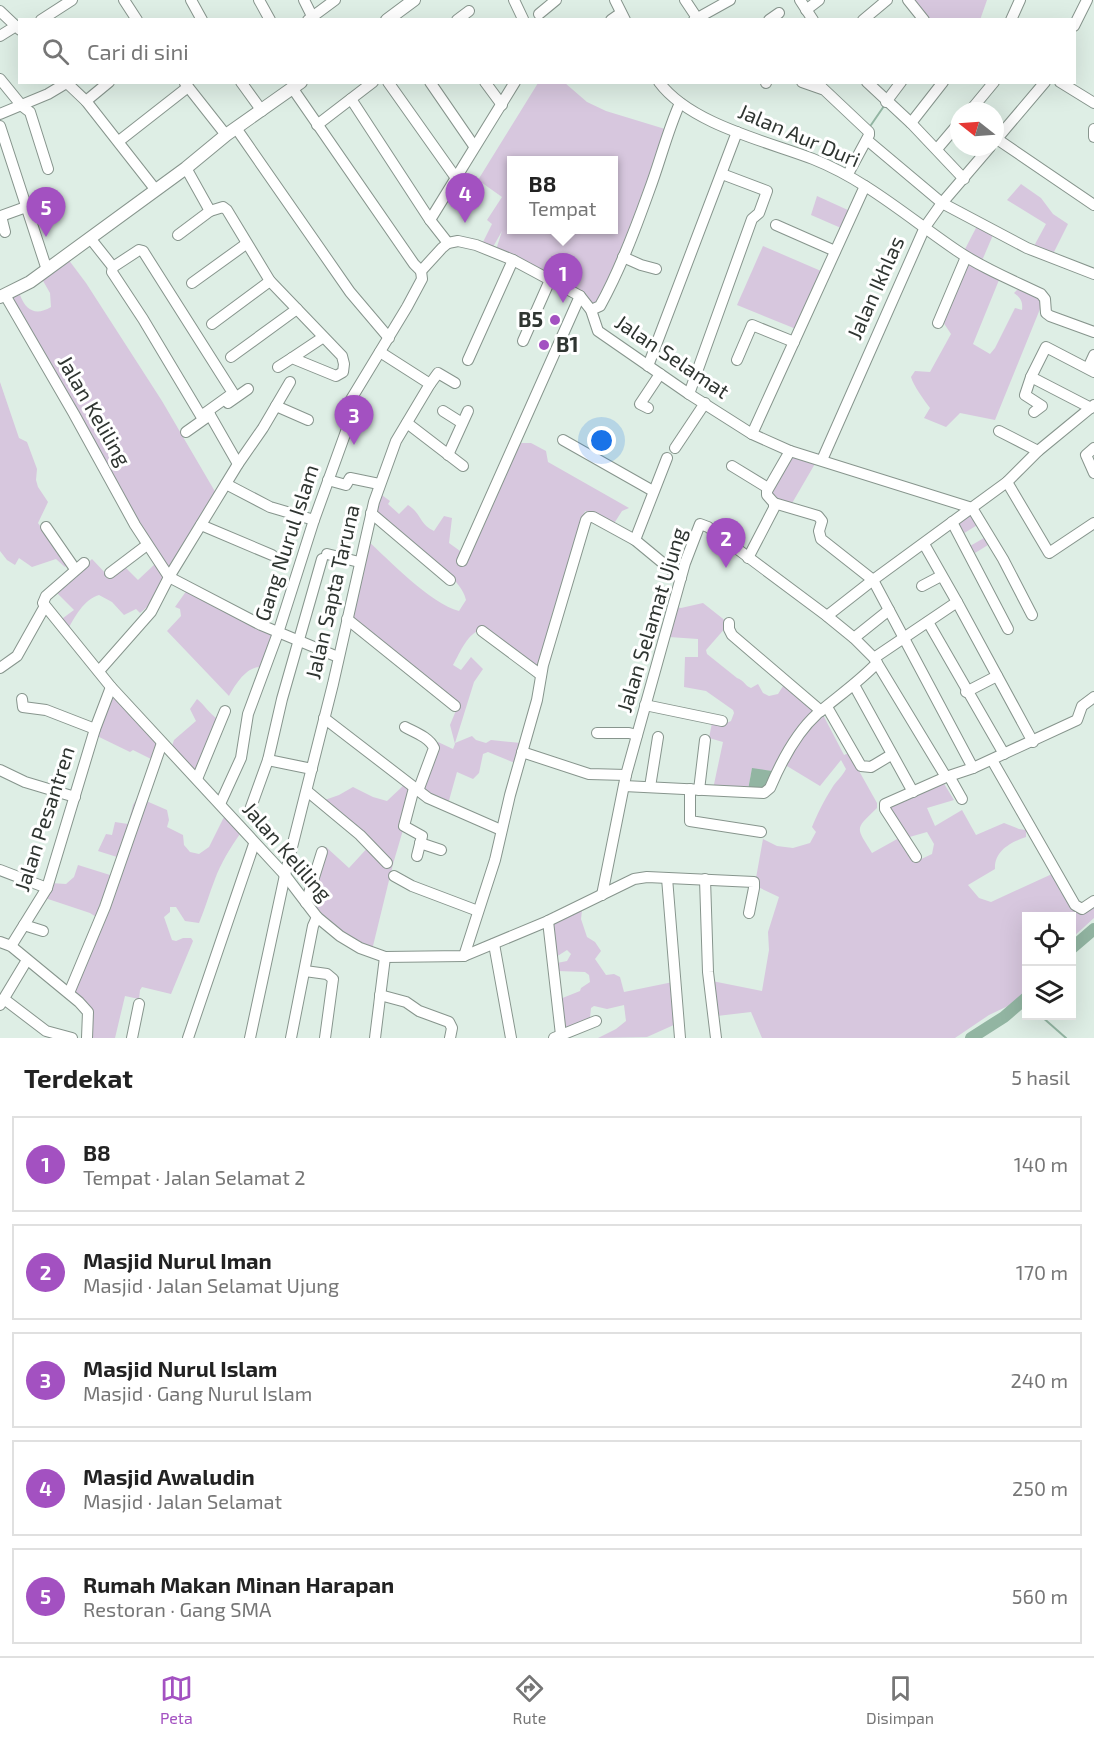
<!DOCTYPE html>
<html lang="id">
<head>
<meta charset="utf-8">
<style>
	:root { --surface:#fff; --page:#f6f6f6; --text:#222; --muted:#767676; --line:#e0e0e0; --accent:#a351c1 }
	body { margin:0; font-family:"Exo 2",sans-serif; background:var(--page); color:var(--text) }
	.controls { position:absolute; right:18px; bottom:18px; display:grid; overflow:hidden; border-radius:0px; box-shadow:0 6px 24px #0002 }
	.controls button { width:54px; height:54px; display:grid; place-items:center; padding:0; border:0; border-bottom:2px solid var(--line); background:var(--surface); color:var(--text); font:30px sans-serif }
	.compass { position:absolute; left:950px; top:102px; width:54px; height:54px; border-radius:50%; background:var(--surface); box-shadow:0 6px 24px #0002; rotate:287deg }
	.you { position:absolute; left:602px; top:441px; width:21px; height:21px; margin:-15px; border:4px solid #fff; border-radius:50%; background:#1a73e8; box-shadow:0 0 0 9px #1a73e833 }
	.badge { display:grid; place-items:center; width:39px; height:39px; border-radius:50%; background:var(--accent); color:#fff; font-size:20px; font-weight:700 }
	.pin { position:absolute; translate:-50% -50px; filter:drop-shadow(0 2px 3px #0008) }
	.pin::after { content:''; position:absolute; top:32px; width:21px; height:18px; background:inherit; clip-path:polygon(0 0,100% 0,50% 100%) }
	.popup { position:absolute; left:507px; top:156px; width:111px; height:78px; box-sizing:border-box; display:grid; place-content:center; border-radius:0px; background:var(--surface); filter:drop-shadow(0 2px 4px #0005); font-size:20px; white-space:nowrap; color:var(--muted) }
	.popup b { font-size:22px; color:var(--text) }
	.popup::after { content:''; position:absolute; left:50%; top:100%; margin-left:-12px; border:12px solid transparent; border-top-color:var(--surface) }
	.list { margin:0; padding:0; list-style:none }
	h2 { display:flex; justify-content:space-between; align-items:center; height:78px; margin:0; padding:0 24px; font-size:26px }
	h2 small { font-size:20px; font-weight:400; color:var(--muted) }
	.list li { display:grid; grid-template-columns:39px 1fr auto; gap:18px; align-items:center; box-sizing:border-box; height:96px; margin:0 12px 12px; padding:0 12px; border:2px solid var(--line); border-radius:0px }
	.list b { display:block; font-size:22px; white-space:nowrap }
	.list p { margin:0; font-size:20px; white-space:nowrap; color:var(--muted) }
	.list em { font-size:20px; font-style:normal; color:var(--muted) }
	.icon { flex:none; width:33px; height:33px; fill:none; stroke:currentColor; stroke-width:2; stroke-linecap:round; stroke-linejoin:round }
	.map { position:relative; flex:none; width:1094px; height:1038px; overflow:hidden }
	.search { position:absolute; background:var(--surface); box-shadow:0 6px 24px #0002; left:18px; right:18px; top:18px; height:66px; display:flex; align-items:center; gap:15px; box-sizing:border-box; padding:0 21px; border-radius:0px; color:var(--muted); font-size:22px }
	.sheet { height:618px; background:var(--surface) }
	nav { display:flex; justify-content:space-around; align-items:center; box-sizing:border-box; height:84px; border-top:2px solid var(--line); background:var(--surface); font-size:16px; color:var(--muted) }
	nav a { display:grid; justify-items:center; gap:3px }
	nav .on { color:var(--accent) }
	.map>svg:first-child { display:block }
	.green { fill:#d7c7de; fill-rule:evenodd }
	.water { fill:#92b5a2 }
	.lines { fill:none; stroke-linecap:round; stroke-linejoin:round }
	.stream { stroke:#92b5a2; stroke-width:2 }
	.river { stroke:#92b5a2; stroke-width:12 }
	.minor-casing { stroke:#87958d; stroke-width:12 }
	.major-casing { stroke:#87958d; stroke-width:14 }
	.minor { stroke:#fff; stroke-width:10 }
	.major { stroke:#fff; stroke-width:12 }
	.poi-dot { fill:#a351c1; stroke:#fff; stroke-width:2 }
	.labels { text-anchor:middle; stroke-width:6; stroke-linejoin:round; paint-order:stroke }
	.street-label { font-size:21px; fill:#2f3531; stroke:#fff }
	.poi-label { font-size:21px; font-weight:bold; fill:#2f3531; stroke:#fff; text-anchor:end }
</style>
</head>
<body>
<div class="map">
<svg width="1094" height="1038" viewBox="0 0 1094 1038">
	<rect width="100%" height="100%" fill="#deeee5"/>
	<g class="green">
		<path d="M913 0H987L980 20 927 19Z"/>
		<path d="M538 83H565L587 102 606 111 665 129 617 271 591 310 579 296 495 253 502 231 493 247 483 242 492 224 487 220 502 197 478 180ZM512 160H614V230H512Z"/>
		<path d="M1021 184 1041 198 1053 214 1068 224 1053 254 1034 246 1046 224 1007 200Z"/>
		<path d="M817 196 850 211 841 228 811 215Z"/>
		<path d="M977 226 993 235 981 263 963 253Z"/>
		<path d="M763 246 821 271 796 329 737 305Z"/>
		<path d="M68 259 86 283 162 401 217 495 172 569 167 568 133 519 12 297 20 295C26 311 36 316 51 307L50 293 42 279Z"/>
		<path d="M967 262 999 280 973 344 990 354 995 348 1015 308 1022 310C1023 302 1021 298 1014 293L1019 288 1038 296 1041 302 1040 309 995 420 960 413 946 427 924 418 930 408C924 400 913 385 911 377L915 371 930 372 951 334 943 322Z"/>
		<path d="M0 382 19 438 27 442 37 469 36 480 38 487 48 502 38 523 67 565 65 567 56 559 32 567 19 558 15 565 7 560 0 551Z"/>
		<path d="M521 443H531L546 451 548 462 629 508 622 511 613 525 585 511 550 621 539 671 484 629C468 631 460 653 453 665L461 670 471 657 483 669 474 682 455 743 472 736 476 740 486 743 491 740 521 743 515 763 488 752 483 754 479 773 473 779 457 772 448 804 422 792 438 742 453 749 455 744 450 725 457 708 350 617 367 540C389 560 431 604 459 611L466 600C463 576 395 529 374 511L379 493 390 501 388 504 399 514 408 505C421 513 420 525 434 531L444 516 452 518 449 543 467 556Z"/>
		<path d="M790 455 816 462 791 505 771 497 770 488Z"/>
		<path d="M972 513 979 524 961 535 955 524Z"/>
		<path d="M984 538 988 545 975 553 970 546Z"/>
		<path d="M92 559 108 576 124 566 138 580 155 564 167 577 152 603 140 613 136 609 124 615 112 602 99 595C84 599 74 618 67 631L59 621 74 610 57 593Z"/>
		<path d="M187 590 271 634 272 637 260 667C246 667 235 685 229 696L167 631 181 616 180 609 175 607Z"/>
		<path d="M703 603 727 622V626L706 650 707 654 737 678C744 680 745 686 751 688L758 684 763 693 769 696 778 694 785 683 815 710C797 728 783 748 772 771L752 769 748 790 713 789 723 742 709 738 712 723 724 724 731 721 734 713 733 710 706 691 684 687 685 657H698V639L669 637 676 607 681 608Z"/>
		<path d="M111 694 159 742 151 759 133 750 130 752 95 735Z"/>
		<path d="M197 699C205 705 209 714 218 719L196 777 171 749 174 740 196 721 190 709Z"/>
		<path d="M821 711 844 755 849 753 877 803V808C854 830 856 827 872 853L899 838 915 862 932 854 934 844 927 832 906 838 887 806 943 782 954 800 927 808 935 826 962 810 976 835 1004 823 1019 829 1026 830V837C1011 842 994 851 995 869L968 885 979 898 991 902 1052 874 1060 891 1071 906 1094 902V918L1072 938V916H1026V992L1008 1006 989 1015 955 1038H762L751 1012 717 1016 712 981 762 991 769 950 768 932 779 897 758 887 756 878 763 839 777 846 793 848 810 843 816 832 812 827C817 815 824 800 832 788 836 781 842 777 846 769L841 760 820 786 782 763Z"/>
		<path d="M404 785 411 789 403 830 393 864 372 950 333 929 309 903 326 847 349 868 371 844 322 801 339 795 353 787 373 797 387 801Z"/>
		<path d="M143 788 144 800 167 810 169 820 167 827 183 835 184 845 190 852 199 854 209 847 224 817 231 820 240 834C230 848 221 863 215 879 209 894 205 909 199 923L185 921 176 907H170V912L164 917 172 940 176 941 183 938H191L193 941 171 994 142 987 140 990 139 999 125 996 115 1038H89L91 1028 71 992 101 920 90 913 45 898 51 883 66 884 74 877 78 865 110 875 117 857 98 851 106 834 112 835 115 822 128 824 133 805Z"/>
		<path d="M582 910 581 919 587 937 595 942 601 951 595 959 606 975 614 974 620 977 624 992 673 982 676 1024 647 1037 598 1038 616 1029 626 1021 624 1005 607 1009 594 1006 591 1008 590 1018 564 1030 560 999 580 991 581 988 590 982 589 975 585 972 558 971 557 963 567 961 571 954 567 950 556 957 552 938 554 920Z"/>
	</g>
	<path class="water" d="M752 768 772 771 763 791 748 790Z"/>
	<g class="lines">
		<g class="stream">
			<path d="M871 125 884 106"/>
			<path d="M1026 999V1000"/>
			<path d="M1041 1016 1066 1038"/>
		</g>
		<g class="river">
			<path d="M1072 948 1094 929"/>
			<path d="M971 1038 1004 1017 1026 998"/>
		</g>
		<g class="minor-casing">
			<g id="minor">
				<path d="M124 0 137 20"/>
				<path d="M191 0 202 20"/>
				<path d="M259 0 270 20"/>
				<path d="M304 0 312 16"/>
				<path d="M514 0 523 19"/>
				<path d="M615 0 625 20"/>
				<path d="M685 0 697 18"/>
				<path d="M800 0 813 20"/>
				<path d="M908 0 924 20"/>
				<path d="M806 10 819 0"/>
				<path d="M0 11 20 30"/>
				<path d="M539 14 556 0"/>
				<path d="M41 20 72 0"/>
				<path d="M308 20 335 0"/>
				<path d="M457 20 469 11"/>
				<path d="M611 20 621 13"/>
				<path d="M694 20 730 0"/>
				<path d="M769 20 779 13"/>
				<path d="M863 20 887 0"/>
				<path d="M1011 20 1020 0"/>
				<path d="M1074 26 1087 0"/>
				<path d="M0 36 16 26"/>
				<path d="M0 79 22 106 30 112 48 169"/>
				<path d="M66 82 86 101 155 189"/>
				<path d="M241 82 262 111"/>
				<path d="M388 82 456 178"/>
				<path d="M430 82 474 146"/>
				<path d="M485 82 502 105"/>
				<path d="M659 82C690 124 766 141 813 159 866 180 909 218 956 250 982 268 1012 280 1041 294L1045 299 1046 313 1050 316 1094 332"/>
				<path d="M802 82 822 89"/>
				<path d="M816 82 869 132V135L848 174"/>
				<path d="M867 82 911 123 964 179"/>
				<path d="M1060 82 1094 103"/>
				<path d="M185 83 226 135"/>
				<path d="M766 83V82"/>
				<path d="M293 89 414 264 421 271 442 248 448 243 458 241 476 245 513 260 580 296 591 310 598 331 689 394 752 434 790 451 972 508"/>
				<path d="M351 99 430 220 448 243"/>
				<path d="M86 101 109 82"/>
				<path d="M886 102 901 82"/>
				<path d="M970 111 994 82"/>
				<path d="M0 114 48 94 68 82"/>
				<path d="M911 123 943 82"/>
				<path d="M317 125 373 82"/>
				<path d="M0 126 47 270"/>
				<path d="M236 128 350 292 389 338"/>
				<path d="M1094 129V137"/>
				<path d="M997 139 1094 205"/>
				<path d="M867 140 942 203 1027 248 1094 274"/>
				<path d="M119 141 188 87"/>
				<path d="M995 141 1045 82"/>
				<path d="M937 149 959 123"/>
				<path d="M186 168 210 211 223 207 227 210 270 281 342 356 344 364 343 372 336 376 292 358 278 367"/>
				<path d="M430 220 515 82"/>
				<path d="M776 225 835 251"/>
				<path d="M5 232 1 216 26 207"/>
				<path d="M178 235 210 211"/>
				<path d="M90 238 113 267"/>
				<path d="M139 250 143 251 233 393 201 416 143 319 112 272 113 267Z"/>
				<path d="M623 257 641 265 656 269"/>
				<path d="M192 283 246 244"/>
				<path d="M5 295 74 414 135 525 169 577 261 625 338 657"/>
				<path d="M591 310 600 306C620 270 635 230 649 191 660 162 667 132 680 103"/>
				<path d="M938 323 966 257"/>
				<path d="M212 324 270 281"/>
				<path d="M523 341 550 280"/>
				<path d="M231 357 297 309"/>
				<path d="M292 358 322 338"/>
				<path d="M468 360 513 260"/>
				<path d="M737 360 752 325 794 342"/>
				<path d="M648 366 737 132"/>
				<path d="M1088 368 1094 355"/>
				<path d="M1031 377 1025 395 1042 406 1034 412"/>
				<path d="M430 384 438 373 455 383"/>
				<path d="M689 394 752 219 759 213 767 191 722 174"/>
				<path d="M228 403 248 389"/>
				<path d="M276 406 308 420"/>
				<path d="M648 408 640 404 660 374"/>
				<path d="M1091 408 1031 377 1046 347 1094 372"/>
				<path d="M443 411 462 423"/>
				<path d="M210 415 238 464"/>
				<path d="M407 423 463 466"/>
				<path d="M999 431 1038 451"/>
				<path d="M186 432 210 415"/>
				<path d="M752 434 865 186"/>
				<path d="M563 440 653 491"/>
				<path d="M675 448 705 403"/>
				<path d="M1094 448 1086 455 1094 473"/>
				<path d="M448 455 468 411"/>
				<path d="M822 460 925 227 942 203 990 147"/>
				<path d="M732 466 768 488"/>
				<path d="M328 480 346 485 350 478 379 484"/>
				<path d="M1007 482 1049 553 1094 523"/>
				<path d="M226 484 270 507 314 520"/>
				<path d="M774 503 818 516 822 521 819 531 821 539 873 580 973 768"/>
				<path d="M972 508 1003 559 1032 615"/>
				<path d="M371 513 450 580"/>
				<path d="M952 522 1008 629"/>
				<path d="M201 525 272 555"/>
				<path d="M46 527 75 569"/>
				<path d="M635 540 667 458"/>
				<path d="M924 544 957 602 1033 742"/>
				<path d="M327 554 359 562"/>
				<path d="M748 558 774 508V503L767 495V491L790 451"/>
				<path d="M462 561 580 296"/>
				<path d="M84 563 46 596 43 603 111 687 285 875 317 917 340 936 360 948 385 957 464 956 548 921 634 879 647 877 754 882V888L749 913"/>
				<path d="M110 573 147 545"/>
				<path d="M922 586 941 576"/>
				<path d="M827 616 873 580 1007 482 1038 451 1094 405"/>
				<path d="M347 619 455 706"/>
				<path d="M928 622 1004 754"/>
				<path d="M729 623V629L732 635 821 711"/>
				<path d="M482 631 541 675"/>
				<path d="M854 638 889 610"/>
				<path d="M874 658 957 602"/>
				<path d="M0 668 17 656 45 606"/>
				<path d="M99 671 151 612 169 577 238 464 263 428 290 382"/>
				<path d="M854 685 913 792"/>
				<path d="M966 692 997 676"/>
				<path d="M22 699 23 707 46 710 95 729"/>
				<path d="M645 705 722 721"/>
				<path d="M827 707 861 766 871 767 891 755"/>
				<path d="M324 718 428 798 501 830"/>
				<path d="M405 727C414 732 429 737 434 748L418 791"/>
				<path d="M597 733H629L637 735"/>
				<path d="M522 752 589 774 626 775"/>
				<path d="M268 760 312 769"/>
				<path d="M992 760 1075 905 1082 909 1094 901"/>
				<path d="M0 770 25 782 75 797"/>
				<path d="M949 776 962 799"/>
				<path d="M197 779 225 711"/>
				<path d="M624 786 764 793 770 788C781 762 796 733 817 714 837 697 859 682 877 663"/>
				<path d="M650 787 658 737"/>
				<path d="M414 788 404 826 422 836 417 856"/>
				<path d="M690 789V821L761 832"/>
				<path d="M699 790 705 740"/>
				<path d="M307 791 360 835 387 863"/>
				<path d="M220 804 241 758 248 714 278 633 314 520 348 426 350 401 407 307 422 279 421 271"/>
				<path d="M251 807 268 760 282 699 322 559"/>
				<path d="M420 843 441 850"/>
				<path d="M916 857 885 809V804L946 777 973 768 1077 720 1082 706 1094 697"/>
				<path d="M0 870 47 888"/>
				<path d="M394 876 412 886 478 911"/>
				<path d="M667 878 680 1038"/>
				<path d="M705 879 708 972 716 1038"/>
				<path d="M602 895 626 775 685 563 700 524 708 527 827 616 854 638 874 658 946 777"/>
				<path d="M306 903 322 852"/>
				<path d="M548 921 561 1035"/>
				<path d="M24 925 43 931"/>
				<path d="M0 942 11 946 79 1002 88 1012 87 1038"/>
				<path d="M494 944 511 1038"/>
				<path d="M11 946 47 888 95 729 111 687"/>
				<path d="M464 956 495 860 510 795 537 700 543 665 586 520 589 517H593L635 540 681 578"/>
				<path d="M305 971 327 974 333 979 325 1038"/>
				<path d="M69 993 105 907 162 743"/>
				<path d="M380 995 406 1002 419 1011 449 1022 452 1028 450 1038"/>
				<path d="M4 999 46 1031 72 1038"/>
				<path d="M0 1005 27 960"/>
				<path d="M132 1038 139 1004"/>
				<path d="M188 1038 254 844"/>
				<path d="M250 1038 285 875 333 684 374 502 396 441 430 384 380 352"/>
				<path d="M291 1038 313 926 317 917"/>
				<path d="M375 1038 385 957"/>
				<path d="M554 1038 596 1021"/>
			</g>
		</g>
		<g class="major-casing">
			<g id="major">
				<path d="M387 20 414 0"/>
				<path d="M0 297 30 282 186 168 226 135 301 82"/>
			</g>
		</g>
		<use href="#minor" class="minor"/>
		<use href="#major" class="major"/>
	</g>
	<g class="poi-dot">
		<circle cx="555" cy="320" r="6"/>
		<circle cx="544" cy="345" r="6"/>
	</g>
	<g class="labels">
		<g class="street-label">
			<text transform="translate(799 136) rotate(23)" y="7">Jalan Aur Duri</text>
			<text transform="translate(876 288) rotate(-66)" y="7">Jalan Ikhlas</text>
			<text transform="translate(672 357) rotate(34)" y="7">Jalan Selamat</text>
			<text transform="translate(94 411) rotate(60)" y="7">Jalan Keliling</text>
			<text transform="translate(287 543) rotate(-72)" y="7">Gang Nurul Islam</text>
			<text transform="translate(333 592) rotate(-77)" y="7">Jalan Sapta Taruna</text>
			<text transform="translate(652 620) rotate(-73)" y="7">Jalan Selamat Ujung</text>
			<text transform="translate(45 819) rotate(-72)" y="7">Jalan Pesantren</text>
			<text transform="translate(287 852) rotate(49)" y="7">Jalan Keliling</text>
		</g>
		<g class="poi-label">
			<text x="543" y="327">B5</text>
			<text x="556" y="352" text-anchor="start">B1</text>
		</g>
	</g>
</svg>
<div class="controls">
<button><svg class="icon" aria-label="locate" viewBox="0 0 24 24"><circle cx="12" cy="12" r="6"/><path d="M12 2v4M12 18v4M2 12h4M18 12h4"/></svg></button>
<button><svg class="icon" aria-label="layers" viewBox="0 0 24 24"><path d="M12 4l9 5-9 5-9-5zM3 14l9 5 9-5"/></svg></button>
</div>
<svg class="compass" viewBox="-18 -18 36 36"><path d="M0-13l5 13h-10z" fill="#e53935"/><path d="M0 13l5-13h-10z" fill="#767676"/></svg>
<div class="you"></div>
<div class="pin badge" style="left:563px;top:303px">1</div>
<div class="popup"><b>B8</b>Tempat</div>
<div class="pin badge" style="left:726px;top:568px">2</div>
<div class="pin badge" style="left:354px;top:445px">3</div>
<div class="pin badge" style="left:465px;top:223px">4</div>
<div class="pin badge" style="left:46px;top:237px">5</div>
<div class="search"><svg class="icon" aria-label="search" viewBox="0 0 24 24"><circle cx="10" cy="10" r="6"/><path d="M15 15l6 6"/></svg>Cari di sini</div>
</div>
<section class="sheet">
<h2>Terdekat<small>5 hasil</small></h2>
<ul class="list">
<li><span class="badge">1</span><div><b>B8</b><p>Tempat · Jalan Selamat 2</p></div><em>140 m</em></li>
<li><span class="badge">2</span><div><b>Masjid Nurul Iman</b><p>Masjid · Jalan Selamat Ujung</p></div><em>170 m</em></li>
<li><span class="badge">3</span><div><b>Masjid Nurul Islam</b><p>Masjid · Gang Nurul Islam</p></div><em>240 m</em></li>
<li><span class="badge">4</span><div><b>Masjid Awaludin</b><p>Masjid · Jalan Selamat</p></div><em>250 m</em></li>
<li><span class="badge">5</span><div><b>Rumah Makan Minan Harapan</b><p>Restoran · Gang SMA</p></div><em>560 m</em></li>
</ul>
</section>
<nav>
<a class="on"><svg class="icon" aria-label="map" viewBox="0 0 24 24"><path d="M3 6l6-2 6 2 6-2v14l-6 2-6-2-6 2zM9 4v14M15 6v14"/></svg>Peta</a>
<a><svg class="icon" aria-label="directions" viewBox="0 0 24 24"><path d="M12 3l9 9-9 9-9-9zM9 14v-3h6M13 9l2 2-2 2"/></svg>Rute</a>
<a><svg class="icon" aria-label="saved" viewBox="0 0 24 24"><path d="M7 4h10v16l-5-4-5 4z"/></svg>Disimpan</a>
</nav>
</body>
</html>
